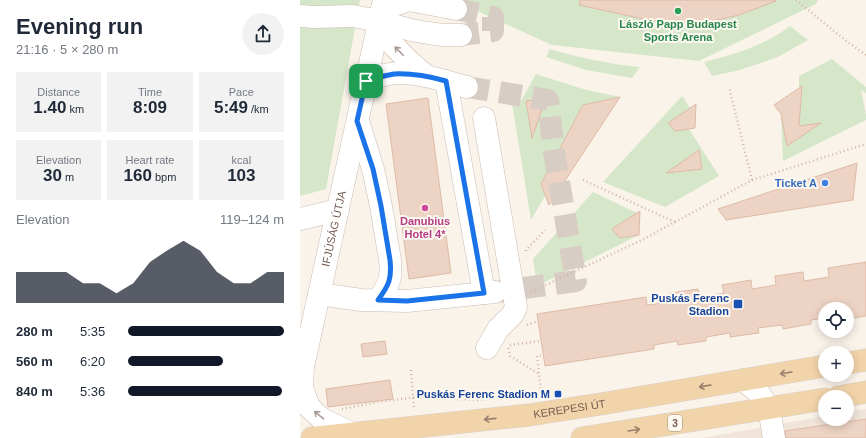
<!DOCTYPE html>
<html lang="en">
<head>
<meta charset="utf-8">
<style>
  body { margin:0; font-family:Arial,sans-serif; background:#f2f2f3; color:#1f2937; height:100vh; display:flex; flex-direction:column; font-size:15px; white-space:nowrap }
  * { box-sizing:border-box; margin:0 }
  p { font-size:13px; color:#747a83 }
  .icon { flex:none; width:22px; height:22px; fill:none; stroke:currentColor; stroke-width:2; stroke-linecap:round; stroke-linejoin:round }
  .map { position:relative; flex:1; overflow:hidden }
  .drawer { display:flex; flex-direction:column; background:#fff; width:300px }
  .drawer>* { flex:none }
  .buttons { position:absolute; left:518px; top:302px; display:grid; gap:8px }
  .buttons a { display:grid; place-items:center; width:36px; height:36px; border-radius:50%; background:#fff; box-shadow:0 2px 10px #0003; font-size:20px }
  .pin { position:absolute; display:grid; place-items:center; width:34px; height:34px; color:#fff; margin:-17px; border-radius:8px; box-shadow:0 2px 6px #0006 }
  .round { display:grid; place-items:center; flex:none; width:42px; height:42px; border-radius:21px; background:#f2f2f3 }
  .headline { display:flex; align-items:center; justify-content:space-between; height:68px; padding:0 16px }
  h1 { font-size:22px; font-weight:700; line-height:30px }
  .stats { display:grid; grid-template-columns:repeat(3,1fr); gap:6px; height:68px; padding:4px 16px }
  .stats div { display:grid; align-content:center; border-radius:0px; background:#f2f2f3; text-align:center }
  .stats b { font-size:17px; font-weight:700 }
  .stats small { font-size:11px; font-weight:400 }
  .stats p { font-size:11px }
  .chart { height:112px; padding:8px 16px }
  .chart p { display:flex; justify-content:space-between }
  .chart svg { width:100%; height:72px; margin-top:4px; fill:#111827; opacity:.7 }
  ul { padding:0 16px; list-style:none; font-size:13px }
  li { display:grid; grid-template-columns:64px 48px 1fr; align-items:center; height:30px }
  li i { height:10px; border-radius:5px; background:#111827 }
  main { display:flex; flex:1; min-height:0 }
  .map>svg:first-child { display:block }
  .residential { fill:#f1e5d9 }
  .green { fill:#d6e7c9; fill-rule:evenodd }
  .building { fill:#edd3c4; stroke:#debaa6 }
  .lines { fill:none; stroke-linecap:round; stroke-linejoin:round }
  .minor-tunnel { stroke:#d8cdc4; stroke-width:22; stroke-dasharray:22 11; stroke-linecap:butt }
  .minor-casing { stroke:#ccbbb1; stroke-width:23 }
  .major-casing { stroke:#d8d1ce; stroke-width:23 }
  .path { stroke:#d2b6a7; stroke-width:2.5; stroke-dasharray:1 3; stroke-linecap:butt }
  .minor { stroke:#fff; stroke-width:22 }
  .major { stroke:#f2d4aa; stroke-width:22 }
  .oneway { stroke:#ab9d96 }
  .oneway2 { stroke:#997f6b }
  .route-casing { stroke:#fff; stroke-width:8 }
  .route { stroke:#1a73e8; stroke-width:5 }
  .leisure-dot { fill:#2e9e5b; stroke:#fdf8f0; stroke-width:1.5 }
  .shop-dot { fill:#3f7fe0; stroke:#fdf8f0; stroke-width:1.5 }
  .hotel-dot { fill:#d1479c; stroke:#fdf8f0; stroke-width:1.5 }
  .transit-dot { fill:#1a4fb4; stroke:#fdf8f0; stroke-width:1.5 }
  .labels { text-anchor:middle; stroke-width:4; stroke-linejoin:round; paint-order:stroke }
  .shield { fill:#fdf8f0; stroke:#9c8a80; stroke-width:1 }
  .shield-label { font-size:10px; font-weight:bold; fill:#735b50 }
  .leisure-label { font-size:11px; font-weight:bold; fill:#27864d; stroke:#fdf8f0 }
  .shop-label { font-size:11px; font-weight:bold; fill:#366cbe; stroke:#fdf8f0; text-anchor:end }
  .hotel-label { font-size:11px; font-weight:bold; fill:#b23c85; stroke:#fdf8f0 }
  .street-label { font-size:11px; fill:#735b50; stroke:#fdf8f0 }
  .transit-label { font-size:11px; font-weight:bold; fill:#164399; stroke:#fdf8f0; text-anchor:end }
</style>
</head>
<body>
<main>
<section class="drawer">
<div class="headline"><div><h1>Evening run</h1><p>21:16 · 5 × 280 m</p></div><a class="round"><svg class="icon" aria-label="share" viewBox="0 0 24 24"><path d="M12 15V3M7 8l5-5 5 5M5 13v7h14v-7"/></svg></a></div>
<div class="stats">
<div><p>Distance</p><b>1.40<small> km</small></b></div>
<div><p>Time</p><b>8:09</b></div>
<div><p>Pace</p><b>5:49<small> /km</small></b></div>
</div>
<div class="stats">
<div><p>Elevation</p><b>30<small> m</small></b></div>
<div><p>Heart rate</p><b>160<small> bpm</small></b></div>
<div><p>kcal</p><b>103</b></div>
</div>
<div class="chart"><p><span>Elevation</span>119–124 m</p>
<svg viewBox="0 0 160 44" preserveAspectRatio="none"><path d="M0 44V25L10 25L20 25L30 25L40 32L50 32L60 38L70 32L80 19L90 12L100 6L110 12L120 25L130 32L140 32L150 25L160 25V44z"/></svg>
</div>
<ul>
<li><b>280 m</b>5:35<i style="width:100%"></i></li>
<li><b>560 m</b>6:20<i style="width:61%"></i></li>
<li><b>840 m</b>5:36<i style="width:99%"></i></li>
</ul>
</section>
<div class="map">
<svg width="566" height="438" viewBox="0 0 566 438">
  <rect width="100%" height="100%" fill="#faf3ea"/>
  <path class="residential" d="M566 409V438H402L525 416V419H547V412Z"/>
  <g class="green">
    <path d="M0 0H60L26 189 0 196Z"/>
    <path d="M153 0H518L516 4 399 61 252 45Z"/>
    <path d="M490 26 508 40 478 57 455 65 436 71 412 76 404 62C434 55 465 45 490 26Z"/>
    <path d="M250 49C280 58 309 64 340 67L332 78 286 70 246 57Z"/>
    <path d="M532 59 566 87V93L561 90 566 115V120L483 161 481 113 500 110 502 86 499 88V76Z"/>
    <path d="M236 74 283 89 320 97 283 105 241 183 245 196 231 220 212 103 221 101ZM245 98 232 137 226 102Z"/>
    <path d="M382 96 390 108 368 123 375 131 389 129 419 176 365 207 303 182ZM399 151 402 169 367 173Z"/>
    <path d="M293 192 337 213 313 229 320 238 339 235 237 286 233 259Z"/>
  </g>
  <g class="building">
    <path d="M280 0H475L476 1 439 15 417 20 394 23H371L348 20 279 5Z"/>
    <path d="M502 86 499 126 521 123 487 146 481 114 474 105Z"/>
    <path d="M320 97 249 205 241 184 283 105Z"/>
    <path d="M128 98 151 273 109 279 86 104Z"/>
    <path d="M246 98 232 138 226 101Z"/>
    <path d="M396 104 395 128 375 131 368 123Z"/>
    <path d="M399 150 402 169 366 173Z"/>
    <path d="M557 163 553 200 426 220 418 209Z"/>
    <path d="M340 211 339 235 320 238 312 229Z"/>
    <path d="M566 262V316L547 319V309H525V318L511 320V324L483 329 482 325 458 328 459 333 430 337V333L406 337V341L378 345 377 341 354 345V349L245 366 237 314 346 297 347 305 371 302 370 293 398 289 400 297 424 293 422 285 451 280 452 289 476 285 475 276 503 272 504 281 529 277 528 268Z"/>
    <path d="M85 341 87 354 63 357 61 344Z"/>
    <path d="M90 380 93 399 28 407 26 389Z"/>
    <path d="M566 419V438H486L485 431Z"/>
  </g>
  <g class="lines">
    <g class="minor-tunnel">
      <path d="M156 9 193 17V31L161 35"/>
      <path d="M167 87 248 100 254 152 276 281 195 292"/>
    </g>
    <defs>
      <g id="minor">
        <path d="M82 9 109 0 156 9"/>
        <path d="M0 16 14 17 53 16 79 21 111 30 128 33 143 35H161"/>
        <path d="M79 21 94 46 110 62 126 76"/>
        <path d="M66 81C72 79 78 77 84 75 112 69 140 80 167 87"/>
        <path d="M146 81 184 293"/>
        <path d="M184 118 216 307 213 314 198 329 187 348"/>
        <path d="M58 121 73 169 81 206 90 260C92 279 89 285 78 300"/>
        <path d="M0 219 38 210"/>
        <path d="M19 294 61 300 107 301 195 292"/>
        <path d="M443 380 458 392 469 408 474 438"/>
        <path id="s1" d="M53 434 22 419 9 407 2 388 3 367 84 0"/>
      </g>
      <g id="major">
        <path d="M547 363 566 360"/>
        <path d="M538 397 566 392"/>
        <path id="s2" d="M12 438 229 415 307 403 525 366"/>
        <path d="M282 438 525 399"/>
      </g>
    </defs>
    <use href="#minor" class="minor-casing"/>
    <use href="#major" class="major-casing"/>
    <g class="path">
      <path d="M496 0 545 40 566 55"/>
      <path d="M283 180 375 222"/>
      <path d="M452 180 566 144"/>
      <path d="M226 251V250L245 230"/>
      <path d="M231 292 342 240 452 180 429 87"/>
      <path d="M227 325 238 321"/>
      <path d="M210 345 241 341"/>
      <path d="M111 370 114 409"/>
      <path d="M239 373 237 356 243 355"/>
      <path d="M42 409 78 402 117 397 178 400 241 392 239 374 210 356 208 346"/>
    </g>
    <use href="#minor" class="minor"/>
    <use href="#major" class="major"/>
  </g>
  <defs><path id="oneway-shaft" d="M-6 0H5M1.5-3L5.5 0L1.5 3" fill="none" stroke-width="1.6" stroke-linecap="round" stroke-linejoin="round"/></defs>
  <g class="oneway">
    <use href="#oneway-shaft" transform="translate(99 51) rotate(-134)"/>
    <use href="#oneway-shaft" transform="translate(19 415) rotate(-140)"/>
  </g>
  <g class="oneway2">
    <use href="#oneway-shaft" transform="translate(486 373) rotate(171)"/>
    <use href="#oneway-shaft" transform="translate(405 386) rotate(170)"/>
    <use href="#oneway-shaft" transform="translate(190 419) rotate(174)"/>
    <use href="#oneway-shaft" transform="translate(334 430) rotate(-9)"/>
  </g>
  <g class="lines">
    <defs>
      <path id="route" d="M94 74C113 73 128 76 146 81L184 293 107 301 78 300C89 285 92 279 90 260L81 206 73 169 57 121 66 81 84 76Z"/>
    </defs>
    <use href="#route" class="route-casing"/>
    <use href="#route" class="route"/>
  </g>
  <circle class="leisure-dot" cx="378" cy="11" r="4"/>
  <circle class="shop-dot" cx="525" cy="183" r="4"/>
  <circle class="hotel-dot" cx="125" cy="208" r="4"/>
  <g class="transit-dot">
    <rect x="433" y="299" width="10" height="10" rx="2"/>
    <rect x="254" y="390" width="8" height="8" rx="2"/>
  </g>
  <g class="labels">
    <rect class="shield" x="368" y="415" width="14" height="16" rx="3"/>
    <g class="shield-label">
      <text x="375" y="427">3</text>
    </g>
    <g class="leisure-label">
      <text x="378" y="28">László Papp Budapest<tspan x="378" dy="13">Sports Arena</tspan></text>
    </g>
    <g class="shop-label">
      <text x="517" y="187">Ticket A</text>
    </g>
    <g class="hotel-label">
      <text x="125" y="225">Danubius<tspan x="125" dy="13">Hotel 4*</tspan></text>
    </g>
    <g class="street-label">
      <text dy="4" stroke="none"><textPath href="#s1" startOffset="235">IFJÚSÁG ÚTJA</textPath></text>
      <text dy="4" stroke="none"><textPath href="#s2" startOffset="259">KEREPESI ÚT</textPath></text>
    </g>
    <g class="transit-label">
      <text x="429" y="302">Puskás Ferenc<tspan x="429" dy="13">Stadion</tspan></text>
      <text x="250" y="398">Puskás Ferenc Stadion M</text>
    </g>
  </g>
</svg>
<div class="buttons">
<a><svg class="icon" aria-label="locate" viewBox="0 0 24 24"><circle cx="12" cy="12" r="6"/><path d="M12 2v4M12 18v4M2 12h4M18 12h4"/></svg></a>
<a>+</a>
<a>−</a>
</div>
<div class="pin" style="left:66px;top:81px;background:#1e9e55"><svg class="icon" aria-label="arrive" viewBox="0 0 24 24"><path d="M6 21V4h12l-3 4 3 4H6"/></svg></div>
</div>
</main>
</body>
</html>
